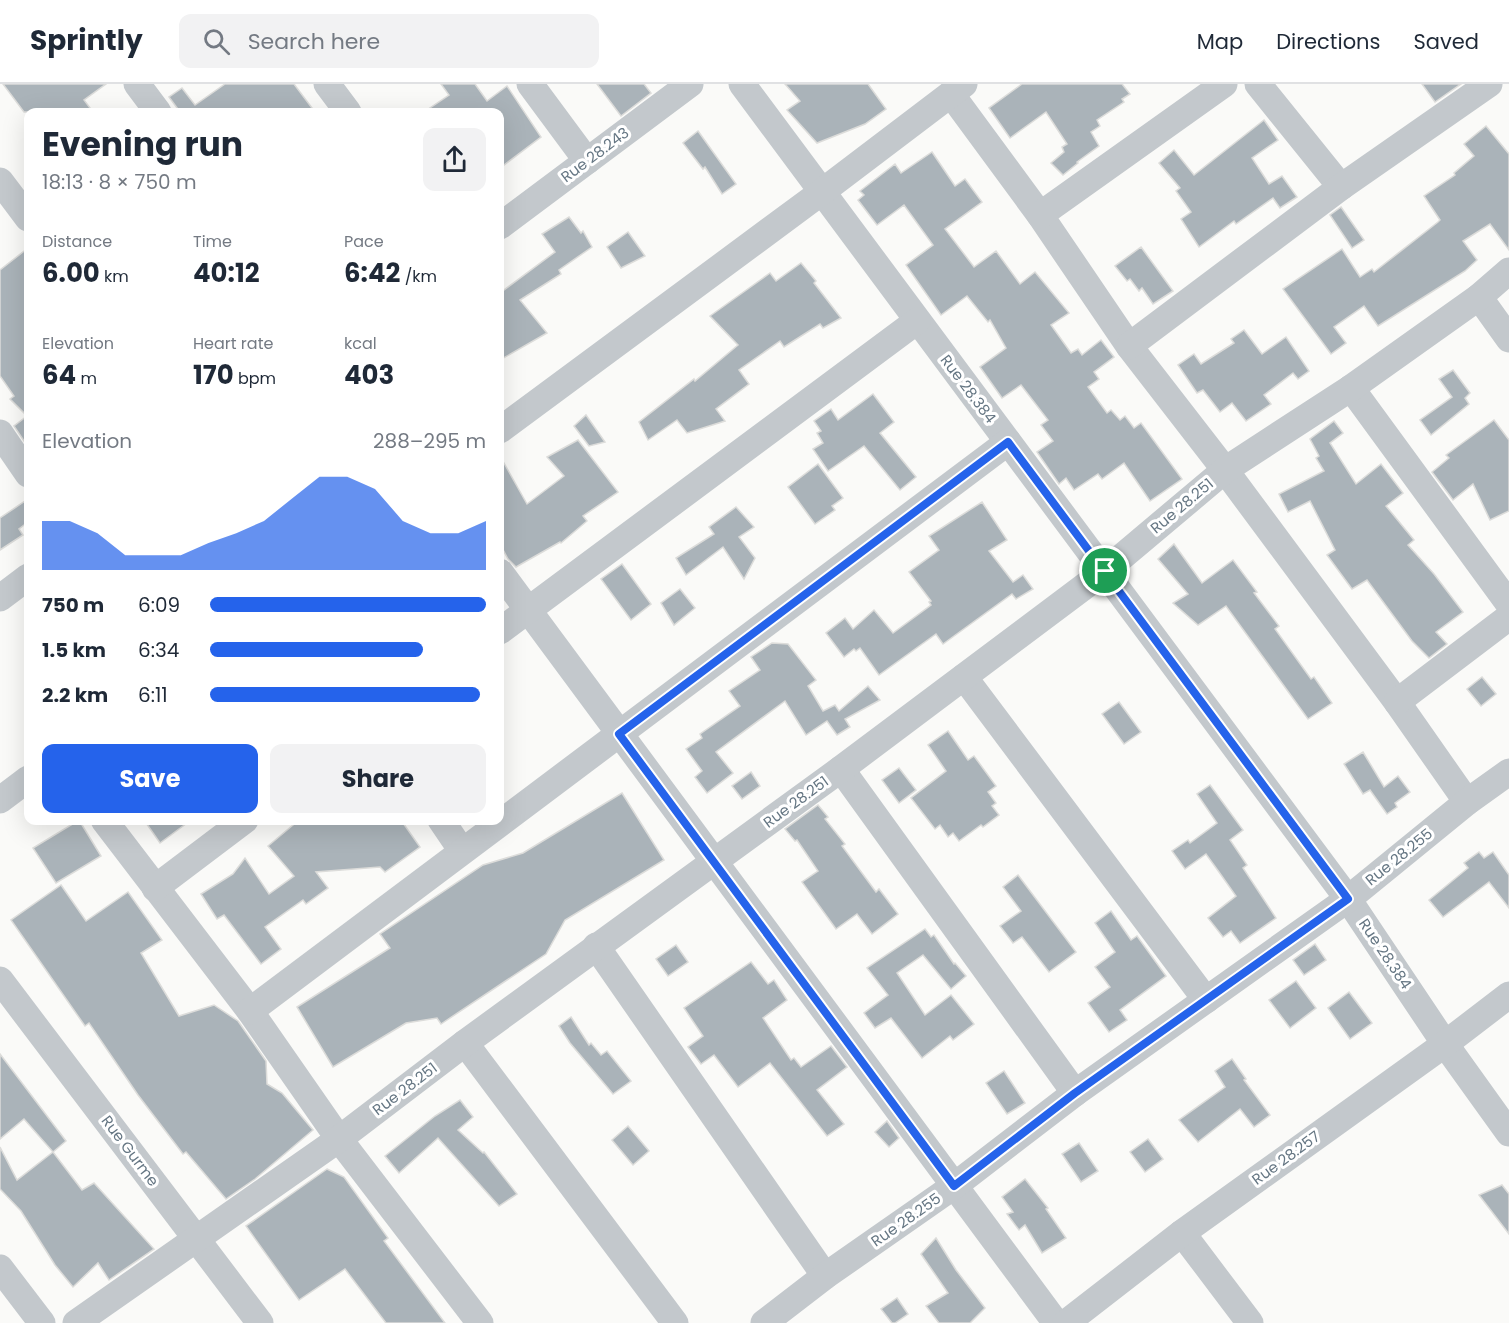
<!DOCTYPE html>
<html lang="en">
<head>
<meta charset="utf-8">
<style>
  body { margin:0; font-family:Poppins,sans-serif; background:#f2f2f3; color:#1f2937; height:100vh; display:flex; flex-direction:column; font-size:22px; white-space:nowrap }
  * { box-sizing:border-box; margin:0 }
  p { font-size:20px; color:#747a83 }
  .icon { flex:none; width:33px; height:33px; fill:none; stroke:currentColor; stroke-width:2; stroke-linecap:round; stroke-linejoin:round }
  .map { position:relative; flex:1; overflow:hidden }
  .panel { position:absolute; left:24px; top:24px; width:480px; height:717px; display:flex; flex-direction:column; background:#fff; border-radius:12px; box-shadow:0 6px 24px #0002 }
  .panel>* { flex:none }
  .pin { position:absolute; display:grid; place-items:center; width:51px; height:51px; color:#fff; margin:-26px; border:3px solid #fff; border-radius:50%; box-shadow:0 2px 6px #0007 }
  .round { display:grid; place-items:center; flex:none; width:63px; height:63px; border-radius:12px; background:#f2f2f3 }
  .overview { display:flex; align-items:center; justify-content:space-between; height:102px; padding:0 18px }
  h1 { font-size:33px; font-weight:700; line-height:45px }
  .figures { display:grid; grid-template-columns:repeat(3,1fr); gap:9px; height:102px; padding:6px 18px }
  .figures div { display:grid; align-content:center }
  .figures b { font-size:26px; font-weight:700 }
  .figures small { font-size:16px; font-weight:400 }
  .figures p { font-size:16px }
  .chart { height:168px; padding:12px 18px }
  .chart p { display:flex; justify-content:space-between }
  .chart svg { width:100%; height:108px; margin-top:6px; fill:#2563eb; opacity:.7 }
  .primary-button { display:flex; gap:12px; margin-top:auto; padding:12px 18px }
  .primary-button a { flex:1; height:69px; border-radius:12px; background:#2563eb; color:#fff; font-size:24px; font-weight:700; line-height:69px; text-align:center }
  .primary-button a+a { background:#f2f2f3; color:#1f2937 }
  ul { padding:0 18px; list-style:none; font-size:20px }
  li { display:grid; grid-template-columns:96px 72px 1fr; align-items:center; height:45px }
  li i { height:15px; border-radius:8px; background:#2563eb }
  header { display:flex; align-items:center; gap:36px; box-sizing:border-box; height:84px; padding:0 30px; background:#fff; border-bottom:2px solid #e0e1e3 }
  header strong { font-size:28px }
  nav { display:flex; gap:33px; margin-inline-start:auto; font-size:21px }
  .search { width:420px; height:54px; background:#f2f2f3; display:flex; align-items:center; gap:15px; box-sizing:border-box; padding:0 21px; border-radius:12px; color:#747a83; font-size:22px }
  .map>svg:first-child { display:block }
  .building { fill:#aab3b9; stroke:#dcdcda; stroke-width:1.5 }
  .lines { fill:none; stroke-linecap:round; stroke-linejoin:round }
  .minor { stroke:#c3c8cc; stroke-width:27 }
  .route-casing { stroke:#fff; stroke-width:12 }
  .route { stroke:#2563eb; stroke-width:8 }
  .labels { text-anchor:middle; stroke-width:6; stroke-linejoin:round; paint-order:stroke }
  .street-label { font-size:15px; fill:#657683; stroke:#fff }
</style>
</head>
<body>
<header>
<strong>Sprintly</strong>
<div class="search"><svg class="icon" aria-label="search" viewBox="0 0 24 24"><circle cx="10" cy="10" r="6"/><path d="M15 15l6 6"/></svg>Search here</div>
<nav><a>Map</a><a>Directions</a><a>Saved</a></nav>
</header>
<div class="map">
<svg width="1509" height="1239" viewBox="0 0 1509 1239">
  <rect width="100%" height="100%" fill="#fafaf8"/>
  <g class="building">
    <path d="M3 0H106L84 16 93 28H24Z"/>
    <path d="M225 0H294L315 28H180L169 13 182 4 195 21Z"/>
    <path d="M441 0H475L487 17 507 2 541 53 500 84V28H424L449 11Z"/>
    <path d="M597 0H644L651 9 621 32Z"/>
    <path d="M785 0H868L886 25 865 40 817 59 787 26 800 17Z"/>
    <path d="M1022 0H1122L1130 10 1122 15 1124 18 1097 36 1100 42 1091 48 1099 62 1077 78 1078 79 1063 91 1051 79 1064 68 1062 63 1067 60 1046 28 1010 54 989 24Z"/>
    <path d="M1422 0H1461L1435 18Z"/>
    <path d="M1264 36 1278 56 1252 74 1269 100 1282 92 1297 113 1280 124 1273 114 1236 140 1234 137 1199 163 1181 135 1191 128 1176 107 1180 104 1159 79 1174 66 1194 91Z"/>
    <path d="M1486 42 1509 70V166L1490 140 1463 157 1477 176 1465 187 1378 242 1364 222 1334 243 1346 259 1331 270 1283 205 1342 165 1360 193 1372 185 1374 188 1438 138 1440 136 1424 112 1455 91 1454 89 1474 72 1464 60Z"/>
    <path d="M698 47 736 100 722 110 705 83 703 85 683 59Z"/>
    <path d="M932 68 955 102 965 95 982 118 945 145 974 183 996 167 1020 200 1035 188 1069 229 1051 241 1071 269 1078 265 1082 271 1101 256 1114 273 1094 288 1099 295 1088 303 1107 329 1111 326 1120 336 1125 332 1134 344 1141 339 1182 395 1150 417 1124 379 1102 395 1098 390 1074 406 1066 394 1059 400 1037 368 1053 357 1041 341 1048 336 1021 301 1002 314 980 283 1006 264 990 236 988 238 967 212 941 231 906 181 933 161 904 121 877 141 858 116 864 111 860 107 895 80 901 89Z"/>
    <path d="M1341 123 1364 156 1352 164 1330 131Z"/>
    <path d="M569 133 581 149 583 147 592 163 559 186 561 190 520 216 547 249 500 276V209L555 168 542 150Z"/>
    <path d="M628 148 645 172 621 184 607 163Z"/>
    <path d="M1141 163 1173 207 1153 220 1142 204 1139 207 1130 195 1127 197 1115 182Z"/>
    <path d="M28 164V363L14 342 27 332 10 315 14 312 0 292V186Z"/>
    <path d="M801 179 816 197 814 199 841 234 823 244 820 240 784 263 780 257 739 286 749 300 716 325 725 337 687 349 677 336 648 356 639 338 694 295 695 297 738 261 710 232 770 189 776 197Z"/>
    <path d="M1244 246 1262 270 1286 253 1309 287 1298 295 1293 289 1264 311 1271 320 1246 337 1232 319 1220 328 1203 306 1197 309 1178 281 1194 270 1201 280 1234 259 1231 255Z"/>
    <path d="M1453 286 1470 309 1465 314 1469 320 1431 351 1420 336 1452 313 1439 295Z"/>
    <path d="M873 310 894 338 880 349 916 393 900 406 864 362 828 387 813 365 823 359 817 349 821 347 814 337 831 325 838 336Z"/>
    <path d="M586 331 605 358 589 362 574 342Z"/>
    <path d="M1494 336 1509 356V427L1490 436 1473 400 1453 416 1432 388 1449 374 1446 371Z"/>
    <path d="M1334 337 1343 349 1330 359 1356 400 1381 380 1403 409 1386 422 1414 456 1408 461 1434 490 1463 528 1436 548 1447 560 1429 574 1412 557 1367 496 1352 505 1327 471 1335 466 1310 417 1288 428 1279 410 1324 387 1316 374 1319 372 1310 355Z"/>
    <path d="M578 356 618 408 583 432 587 437 561 459 560 458 516 483 508 475 500 460V372L527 420 564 392 547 373Z"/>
    <path d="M818 380 843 414 832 422 835 426 815 440 788 403Z"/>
    <path d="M28 415V438L19 445 23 451 0 466V434Z"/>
    <path d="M982 418 1007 456 989 467 1013 498 1023 491 1033 505 1016 515 1012 510 943 560 936 550 879 591 860 564 856 567 854 565 844 573 826 549 845 534 853 545 874 526 893 549 931 521 929 518 931 517 909 488 939 466 929 452Z"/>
    <path d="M736 423 754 443 739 453 755 474 744 495 723 463 686 491 676 474 714 450 709 443Z"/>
    <path d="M1174 460 1202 499 1233 476 1257 508 1254 509 1279 542 1275 545 1311 595 1314 593 1332 619 1308 635 1226 522 1198 541 1173 519 1188 510 1158 475Z"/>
    <path d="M622 480 651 520 631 536 601 495Z"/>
    <path d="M680 505 695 524 674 541 661 519Z"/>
    <path d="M772 559 788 560 816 596 808 602 823 627 835 621 839 627 868 602 880 616 845 635 850 643 837 651 827 637 806 651 785 617 716 668 733 689 707 709 695 693 702 687 686 665 702 654 700 650 740 622 729 607 760 586 751 573Z"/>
    <path d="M1482 593 1496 610 1481 622 1467 605Z"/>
    <path d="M1119 618 1141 648 1124 660 1102 630Z"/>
    <path d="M948 647 968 676 974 672 996 702 988 708 996 719 992 722 999 731 983 743 981 741 959 757 953 749 948 753 940 741 935 745 911 714 946 687 928 661Z"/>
    <path d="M1363 668 1384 703 1398 692 1410 708 1395 719 1397 723 1387 730 1370 706 1363 710 1344 680Z"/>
    <path d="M899 684 916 706 899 719 882 696Z"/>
    <path d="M751 688 760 702 742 715 732 702Z"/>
    <path d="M1210 701 1243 746 1230 756 1247 781 1243 784 1276 834 1240 859 1231 847 1223 853 1208 834 1236 812 1219 788 1206 770 1185 785 1172 767 1188 756 1190 759 1217 739 1197 710Z"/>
    <path d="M622 709 664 776 565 836 546 870 441 940 437 934 406 939 333 983 297 923 390 864 380 850 483 781 523 769Z"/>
    <path d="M818 721 828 733 825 735 845 760 842 762 876 808 879 805 898 830 872 850 857 830 836 845 802 798 818 787 797 756 795 757 785 745Z"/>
    <path d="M79 736 101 772 56 799 33 764Z"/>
    <path d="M144 736H191L160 759Z"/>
    <path d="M299 736H401L420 763 385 788 380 783 316 788 328 804 306 820 303 816 265 843 281 865 261 880 224 831 217 835 201 810 233 790 245 774 269 810 294 792 268 762Z"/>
    <path d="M1479 768 1484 774 1493 768 1509 791V824L1489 798 1443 833 1429 816 1468 784 1464 779Z"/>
    <path d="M1018 791 1076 868 1049 888 1022 853 1013 859 1000 842 1021 827 1003 803Z"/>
    <path d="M61 801 86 837 128 808 162 856 141 869 179 932 214 921 238 937 266 977 267 1000 282 1009 313 1046 255 1095 226 1115 186 1068 183 1070 138 1011 89 939 85 942 11 836Z"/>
    <path d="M1111 827 1131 856 1137 852 1166 892 1120 926 1127 936 1109 948 1088 919 1110 903 1095 883 1115 868 1095 839Z"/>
    <path d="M925 845 931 853 934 851 954 880 955 879 966 892 951 905 923 871 897 889 925 931 951 911 974 940 953 956 950 952 922 974 891 934 875 944 864 929 888 911 867 884Z"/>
    <path d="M1315 860 1326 876 1304 891 1293 876Z"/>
    <path d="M676 861 688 878 668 892 656 875Z"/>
    <path d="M751 878 768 900 774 896 787 916 763 934 791 976 794 974 801 983 831 962 847 983 817 1006 844 1040 827 1052 770 979 738 1003 714 971 701 980 688 963 703 952 684 924Z"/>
    <path d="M1296 897 1316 924 1290 944 1269 916Z"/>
    <path d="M1349 908 1372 939 1350 955 1328 924Z"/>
    <path d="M571 933 589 961 591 959 601 971 607 967 631 997 613 1010 570 959 559 942Z"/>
    <path d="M0 970 66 1057 53 1068 24 1035 0 1055Z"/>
    <path d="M1232 975 1246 995 1244 996 1270 1031 1254 1043 1240 1025 1198 1058 1179 1036 1225 1003 1215 987Z"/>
    <path d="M1004 987 1025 1019 1007 1030 986 999Z"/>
    <path d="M460 1016 473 1033 458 1046 483 1069 484 1068 517 1110 499 1122 438 1054 399 1089 385 1072 435 1032Z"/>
    <path d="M887 1037 899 1054 889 1063 875 1048Z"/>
    <path d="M628 1042 649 1067 633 1081 612 1056Z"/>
    <path d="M1148 1055 1163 1075 1145 1088 1130 1068Z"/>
    <path d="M1079 1059 1098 1087 1081 1098 1062 1070Z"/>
    <path d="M0 1063 17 1096 53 1068 82 1106 94 1099 154 1165 109 1196 98 1179 73 1203 55 1181 21 1127 0 1105Z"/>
    <path d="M327 1085 344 1093 388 1154 384 1157 445 1239H386L345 1185 299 1216 246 1142Z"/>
    <path d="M1025 1095 1048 1124 1046 1125 1066 1154 1042 1169 1025 1141 1019 1146 1007 1130 1013 1128 1002 1113Z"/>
    <path d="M1502 1101 1509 1110V1150L1479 1111Z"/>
    <path d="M936 1154 956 1186 985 1224 970 1239H939L926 1222 948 1209 921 1170Z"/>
    <path d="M897 1214 908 1230 895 1239H892L881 1225Z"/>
  </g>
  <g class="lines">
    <g class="minor">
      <path d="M137 0 158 28"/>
      <path d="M327 0 348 28"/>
      <path d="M530 0 587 77"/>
      <path d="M742 0 1348 815 1445 960 1509 1049"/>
      <path d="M1258 0 1341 103"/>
      <path d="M951 10 1040 131 1129 262 1225 386 1397 618 1467 718"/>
      <path d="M0 97 28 134"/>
      <path d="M1040 131 1224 0"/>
      <path d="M500 142 690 0"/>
      <path d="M1479 213 1509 255"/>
      <path d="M1129 262 1341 103 1489 0"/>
      <path d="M1351 304 1509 520"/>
      <path d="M500 346 823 107 964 0"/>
      <path d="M0 349 28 390"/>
      <path d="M500 488 1056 1239"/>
      <path d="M0 514 28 493"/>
      <path d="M500 547 917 237"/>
      <path d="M964 593 1206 916"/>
      <path d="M1397 618 1509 533"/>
      <path d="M841 685 1075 1009"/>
      <path d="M0 716 28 695"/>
      <path d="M104 736 250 927 339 1055 480 1239"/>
      <path d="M441 736 462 767"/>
      <path d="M155 804 245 736"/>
      <path d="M596 862 825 1192"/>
      <path d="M0 896 260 1239"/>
      <path d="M250 927 1008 358"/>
      <path d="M465 959 675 1239"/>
      <path d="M1182 1149 1250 1239"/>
      <path d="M0 1184 42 1239"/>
      <path d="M76 1239 339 1055 465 959 841 685 1105 487 1225 386 1351 304 1479 213 1509 187"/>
      <path d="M764 1239 825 1192 954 1102 1075 1009 1348 815 1467 718 1509 688"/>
      <path d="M1066 1239 1182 1149 1445 960 1509 911"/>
    </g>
  </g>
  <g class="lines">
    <defs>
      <path id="route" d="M1008 358 1348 815 1075 1009 954 1102 619 650Z"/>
    </defs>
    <use href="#route" class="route-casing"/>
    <use href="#route" class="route"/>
  </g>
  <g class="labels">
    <g class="street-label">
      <text transform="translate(595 71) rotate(-37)" y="5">Rue 28.243</text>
      <text transform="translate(968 305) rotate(53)" y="5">Rue 28.384</text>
      <text transform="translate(1182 422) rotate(-40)" y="5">Rue 28.251</text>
      <text transform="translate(796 718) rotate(-36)" y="5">Rue 28.251</text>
      <text transform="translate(1399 773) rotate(-39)" y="5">Rue 28.255</text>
      <text transform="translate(1385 870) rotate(56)" y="5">Rue 28.384</text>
      <text transform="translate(405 1005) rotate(-37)" y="5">Rue 28.251</text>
      <text transform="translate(130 1067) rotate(53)" y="5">Rue Gurme</text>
      <text transform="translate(1286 1074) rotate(-36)" y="5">Rue 28.257</text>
      <text transform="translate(906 1136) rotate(-35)" y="5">Rue 28.255</text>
    </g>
  </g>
</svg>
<div class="pin" style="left:1105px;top:487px;background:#1e9e55"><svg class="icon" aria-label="arrive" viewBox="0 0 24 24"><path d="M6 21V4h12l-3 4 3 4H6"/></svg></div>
<section class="panel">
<div class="overview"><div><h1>Evening run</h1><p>18:13 · 8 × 750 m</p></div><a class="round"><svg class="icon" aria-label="share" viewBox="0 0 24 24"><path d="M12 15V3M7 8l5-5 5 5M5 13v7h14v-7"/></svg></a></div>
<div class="figures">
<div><p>Distance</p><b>6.00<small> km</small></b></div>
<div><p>Time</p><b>40:12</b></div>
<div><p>Pace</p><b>6:42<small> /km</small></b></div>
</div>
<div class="figures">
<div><p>Elevation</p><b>64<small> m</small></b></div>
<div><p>Heart rate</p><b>170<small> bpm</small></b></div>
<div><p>kcal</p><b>403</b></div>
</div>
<div class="chart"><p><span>Elevation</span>288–295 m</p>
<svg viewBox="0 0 160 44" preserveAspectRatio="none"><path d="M0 44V24L10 24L20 29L30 38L40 38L50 38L60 33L70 29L80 24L90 15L100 6L110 6L120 11L130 24L140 29L150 29L160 24V44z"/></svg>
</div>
<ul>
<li><b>750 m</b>6:09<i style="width:100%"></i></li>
<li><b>1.5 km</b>6:34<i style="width:77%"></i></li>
<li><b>2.2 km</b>6:11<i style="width:98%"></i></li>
</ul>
<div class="primary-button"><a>Save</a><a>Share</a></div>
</section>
</div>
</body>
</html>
